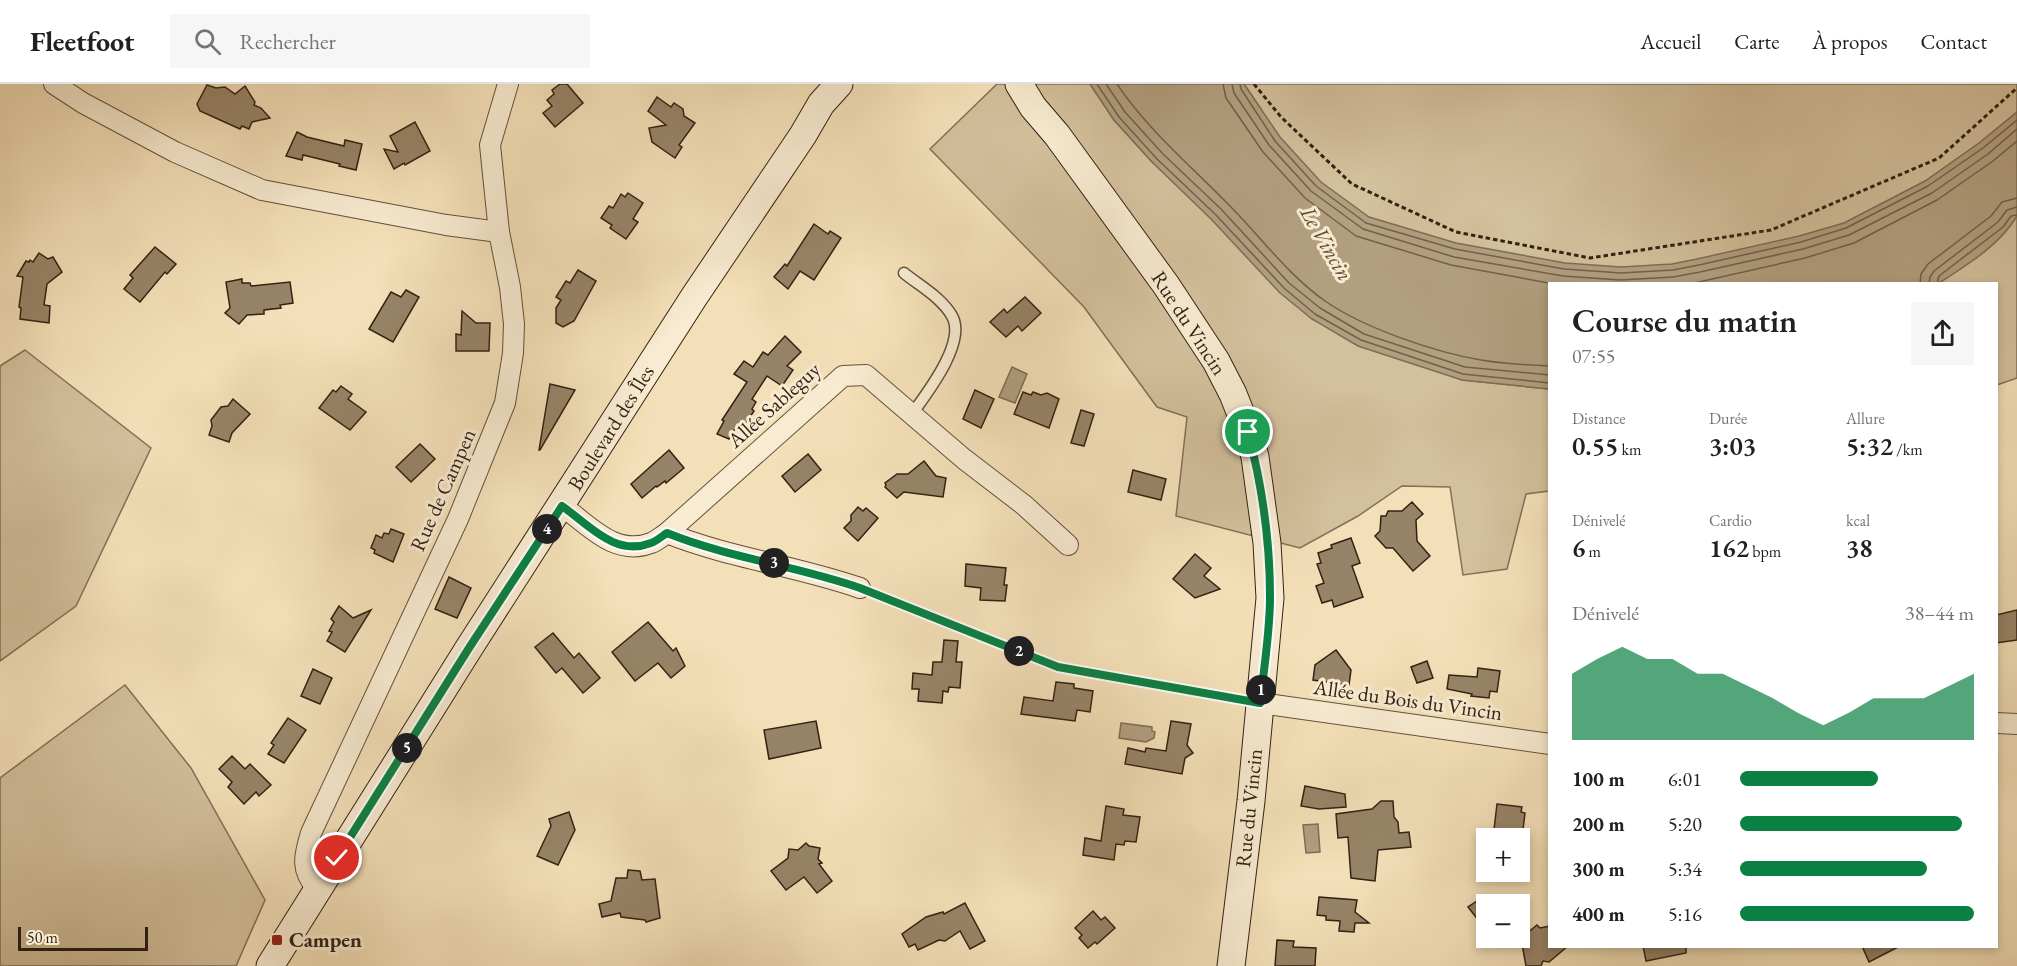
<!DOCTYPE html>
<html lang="fr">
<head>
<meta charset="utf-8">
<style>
  body { margin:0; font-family:"EB Garamond",serif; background:#f6f6f6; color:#202124; height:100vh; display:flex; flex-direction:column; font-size:22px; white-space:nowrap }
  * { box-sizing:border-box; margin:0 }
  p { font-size:20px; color:#757577 }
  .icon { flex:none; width:33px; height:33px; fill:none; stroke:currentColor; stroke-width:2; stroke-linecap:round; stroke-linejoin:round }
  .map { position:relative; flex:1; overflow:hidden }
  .panel { position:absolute; left:1548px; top:198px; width:450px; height:666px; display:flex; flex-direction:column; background:#fff; border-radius:0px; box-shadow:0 3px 9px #0003 }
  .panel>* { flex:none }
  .tools { position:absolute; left:1476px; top:744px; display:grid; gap:12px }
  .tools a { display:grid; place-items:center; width:54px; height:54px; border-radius:0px; background:#fff; box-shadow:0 3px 9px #0003; font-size:30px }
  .scale { position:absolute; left:18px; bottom:15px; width:130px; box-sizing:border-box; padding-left:6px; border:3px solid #332112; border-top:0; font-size:16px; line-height:21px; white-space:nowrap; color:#332112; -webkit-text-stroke:4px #f8ebd1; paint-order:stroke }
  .pin { position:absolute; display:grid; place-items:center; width:51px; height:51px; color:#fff; margin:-26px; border:3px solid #fff; border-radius:50%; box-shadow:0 2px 6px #0007 }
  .km { position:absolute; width:30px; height:30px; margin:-15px; border-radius:50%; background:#222; color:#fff; font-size:16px; line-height:30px; text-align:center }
  .round { display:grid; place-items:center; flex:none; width:63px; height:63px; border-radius:0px; background:#f6f6f6 }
  .headline { display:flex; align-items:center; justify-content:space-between; height:102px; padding:0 24px }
  h1 { font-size:33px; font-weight:600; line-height:45px }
  .stats { display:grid; grid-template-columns:repeat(3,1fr); gap:9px; height:102px; padding:6px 24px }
  .stats div { display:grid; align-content:center }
  .stats b { font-size:26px; font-weight:600 }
  .stats small { font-size:16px; font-weight:400 }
  .stats p { font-size:16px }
  .chart { height:168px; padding:12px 24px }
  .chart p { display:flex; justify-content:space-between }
  .chart svg { width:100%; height:108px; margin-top:6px; fill:#0b8043; opacity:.7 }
  ul { padding:0 24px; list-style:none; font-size:20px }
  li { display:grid; grid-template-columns:96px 72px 1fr; align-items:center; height:45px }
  li i { height:15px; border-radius:8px; background:#0b8043 }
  header { display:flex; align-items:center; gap:36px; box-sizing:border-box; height:84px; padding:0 30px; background:#fff; border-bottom:2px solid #e0e0e0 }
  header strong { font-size:28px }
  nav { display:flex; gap:33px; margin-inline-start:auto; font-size:21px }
  .search { width:420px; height:54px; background:#f6f6f6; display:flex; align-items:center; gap:15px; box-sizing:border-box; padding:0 21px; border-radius:0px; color:#757577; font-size:22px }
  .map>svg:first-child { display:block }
  .green { fill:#d3c09c; stroke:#837057; stroke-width:1.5 }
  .water { fill:#b29f80; stroke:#7f6d54; stroke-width:1.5 }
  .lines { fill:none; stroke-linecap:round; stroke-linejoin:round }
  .shore { stroke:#726049; stroke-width:1.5 }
  .building { fill:#978468; stroke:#332112; stroke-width:1.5 }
  .service-casing { stroke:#63513c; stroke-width:13 }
  .minor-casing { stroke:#63513c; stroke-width:22 }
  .secondary-casing { stroke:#332112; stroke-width:29 }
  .path { stroke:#332112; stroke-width:3; stroke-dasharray:4.5 3; stroke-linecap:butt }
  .service { stroke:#f8ebd1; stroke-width:10 }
  .minor { stroke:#f8ebd1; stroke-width:20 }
  .secondary { stroke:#f8ebd1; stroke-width:27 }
  .route-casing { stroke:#fff; stroke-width:12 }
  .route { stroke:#0b8043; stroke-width:8 }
  .poi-dot { fill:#8f2418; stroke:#f8ebd1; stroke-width:2 }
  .labels { text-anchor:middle; stroke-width:6; stroke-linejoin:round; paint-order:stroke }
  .street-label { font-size:21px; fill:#332112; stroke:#f8ebd1 }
  .poi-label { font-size:21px; font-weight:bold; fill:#332112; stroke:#f8ebd1; text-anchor:start }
  .water-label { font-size:22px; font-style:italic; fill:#5f4d38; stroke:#f8ebd1 }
</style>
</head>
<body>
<header>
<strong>Fleetfoot</strong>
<div class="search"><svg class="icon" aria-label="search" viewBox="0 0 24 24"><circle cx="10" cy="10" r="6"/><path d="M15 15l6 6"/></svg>Rechercher</div>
<nav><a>Accueil</a><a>Carte</a><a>À propos</a><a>Contact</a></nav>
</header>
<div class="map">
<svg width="2017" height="882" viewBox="0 0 2017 882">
  <rect width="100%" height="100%" fill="#f4e0b8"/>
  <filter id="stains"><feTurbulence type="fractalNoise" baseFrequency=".00333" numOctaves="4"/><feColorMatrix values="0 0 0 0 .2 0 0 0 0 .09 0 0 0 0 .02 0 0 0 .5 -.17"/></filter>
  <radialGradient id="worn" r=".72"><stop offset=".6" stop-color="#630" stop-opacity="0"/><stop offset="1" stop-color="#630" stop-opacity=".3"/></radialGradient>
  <g class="green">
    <path d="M997 0H1090L1114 36 1153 79 1261 25 1244 0H2017V294L1997 301 1996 200H1550L1281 208 1312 235 1462 296 1549 305V407L1526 410 1507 485 1463 491 1450 403 1402 402 1358 432 1300 464 1176 432 1187 333 1157 323 1084 223 930 65Z"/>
    <path d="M25 266 151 364 76 522 0 577V282Z"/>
    <path d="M125 601 191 684 265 816 236 882H0V694Z"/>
  </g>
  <g class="water">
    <path d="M1090 0H1244L1280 53 1321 98 1369 133 1456 159 1565 179 1621 183 1672 180 1697 175 1799 152 1844 139 1925 97 1979 59 2017 28V132C2000 161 1967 181 1939 199L1550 200 1549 305 1462 296 1358 262 1312 235 1280 209 1211 135 1153 79 1114 36Z"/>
    <path d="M1012 283 1027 290 1015 319 999 313Z"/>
    <path d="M1121 639 1152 643V647L1155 648 1154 654 1146 658 1119 654Z"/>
    <path d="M1318 740 1320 768 1306 769 1303 741Z"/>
  </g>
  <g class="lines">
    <g class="shore">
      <path d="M1097 0 1119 33 1157 75 1216 131 1284 204 1315 230 1361 256 1463 290 1550 299"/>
      <path d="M1106 0 1125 28 1163 70 1221 125 1289 199 1320 224 1364 250 1465 283 1550 291"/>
      <path d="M1117 0C1148 46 1190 81 1228 120 1260 152 1288 191 1325 217 1364 244 1434 268 1481 276 1504 280 1527 281 1550 282"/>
      <path d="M1223 0 1226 14 1263 68 1305 114 1356 152 1451 181 1554 200"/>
      <path d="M1232 0 1234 9 1269 61 1311 107 1363 145 1454 173 1563 192 1620 196 1673 193 1700 188 1803 165 1849 151 1932 109 1988 70 2017 45"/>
      <path d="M1240 0 1241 5 1275 57 1316 102 1366 139 1455 165 1564 185 1621 189 1673 186 1699 181 1801 158 1846 144 1928 102 1983 64 2017 36"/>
      <path d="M1690 200 1805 174 1854 159 1937 116 1993 77 2017 57"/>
      <path d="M1920 200 1921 190 1928 180 1991 132 2002 118 2017 114"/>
      <path d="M1929 200 1930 193 1934 187 1998 138 2007 126 2017 123"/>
      <path d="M1937 200 1939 192 2003 143 2011 132 2017 131"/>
    </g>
  </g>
  <g class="building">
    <path d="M560 0H567L583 19 555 43 543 29 552 22 547 16 554 10 552 6Z"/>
    <path d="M207 1 216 4 225 3 235 10 245 2 255 18 254 21 261 24 270 34 252 38 249 45 242 42 240 45 200 27 197 20Z"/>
    <path d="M657 13 671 23 674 19 683 25 684 32 695 39 679 61 682 63 675 74 652 58 649 44 666 41 648 27Z"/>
    <path d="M415 38 430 67 405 81 404 79 394 85 384 65 398 68 390 52Z"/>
    <path d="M297 48 307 53 344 62 345 56 362 60 356 86 339 82 340 80 303 71 302 76 286 72Z"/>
    <path d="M628 109 643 119 633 135 638 138 626 155 610 144 612 141 601 134 609 122 613 124 621 110 625 113Z"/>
    <path d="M814 140 828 150 830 147 841 154 814 196 800 187 788 205 774 193 785 180 787 182Z"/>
    <path d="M155 163 176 180 167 190 165 188 140 218 124 205 133 194 130 191Z"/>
    <path d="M39 169 48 175 53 173 62 188 47 200 44 221 50 222 49 239 20 235 21 224 19 223 23 193 17 192 26 177 29 178 30 176 33 178Z"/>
    <path d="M578 186 596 197 574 237 563 243 556 239V224L561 216 556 213 566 197 570 199Z"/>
    <path d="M242 195V199H250L251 202 290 198 293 219 280 221 281 224 264 226V230L247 231 239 240 225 229 230 224 226 198Z"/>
    <path d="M406 206 419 213 393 258 369 245 391 208 401 213Z"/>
    <path d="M1025 213 1041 229 1022 247 1018 242 1006 253 990 238 1004 225 1007 229Z"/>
    <path d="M462 227 476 239H490L489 267H456V250L461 251Z"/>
    <path d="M785 252 801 268 787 282 793 286 782 302 767 292 752 315 756 318 752 325 754 327 743 343 741 342 738 347 735 345 729 355 717 350 724 337 722 336 747 298 734 290 744 277 753 283 763 268 768 271Z"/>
    <path d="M550 300 575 306 540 366H539Z"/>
    <path d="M341 302 352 310 348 315 366 328 350 346 319 324 333 306 336 308Z"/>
    <path d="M975 306 994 315 981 344 963 335Z"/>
    <path d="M1023 308 1031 311 1033 308 1041 311 1047 309 1059 315 1049 344 1014 330Z"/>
    <path d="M233 315 250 330 232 349 229 358 209 351 212 342 211 336 221 323 228 322Z"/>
    <path d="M1081 326 1094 330 1084 362 1071 359Z"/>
    <path d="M420 360 435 375 411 398 396 383Z"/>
    <path d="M669 366 684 384 666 399 665 397 657 403 656 402 642 414 631 400Z"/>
    <path d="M808 370 821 386 795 408 782 392Z"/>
    <path d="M924 377 936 392 946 394 943 413 904 408 897 414 885 403 886 401 885 399 897 390H908Z"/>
    <path d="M1133 386 1166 395 1161 416 1128 408Z"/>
    <path d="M1412 418 1423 430 1416 436 1417 457 1430 472 1413 487 1393 464H1386L1375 452 1380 447 1381 432H1386L1388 427H1402Z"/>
    <path d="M858 423 863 427 866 424 878 434 858 457 844 444 851 437V431Z"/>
    <path d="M391 445 404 450 393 478 374 469 375 466 371 464 376 451 382 454 384 449 389 450Z"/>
    <path d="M1351 454 1360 479 1352 482 1363 513 1334 523 1332 516 1322 519 1316 502 1324 499 1317 480 1321 479 1318 469 1332 464 1331 461Z"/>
    <path d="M1195 470 1211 484 1204 492 1220 505 1195 514 1173 495Z"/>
    <path d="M966 480 1006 484 1004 501H1007L1005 517 980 516 981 504 965 502Z"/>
    <path d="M449 493 471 504 457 534 435 525Z"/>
    <path d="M339 522 353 534 371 526 345 568 327 557 332 548 329 547 334 538 331 535Z"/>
    <path d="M2017 526V556L1996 559V531Z"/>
    <path d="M648 538 673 567 676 564 685 582 671 594 658 579 635 597 612 568Z"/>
    <path d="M553 549 574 574 579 569 600 594 583 609 562 584 556 589 535 563Z"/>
    <path d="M944 556 958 557 956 578H962L960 604 949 603 948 608 943 607 942 619 918 617 919 605H912L913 589 932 591 933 578H942Z"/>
    <path d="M1336 566 1351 586 1349 601 1336 599 1332 596 1327 598 1313 596 1315 581Z"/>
    <path d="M1427 577 1433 594 1417 599 1411 583Z"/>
    <path d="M1478 584 1500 587 1497 608 1490 607 1489 614 1471 612 1472 610 1447 605 1449 591 1477 593Z"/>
    <path d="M313 585 332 594 320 620 301 612Z"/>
    <path d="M1056 598 1074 600V604L1093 607 1090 628 1077 626 1075 637 1021 630 1024 613 1053 617Z"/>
    <path d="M288 634 306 646 284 679 268 670 274 661 271 659Z"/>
    <path d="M816 637 821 664 769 675 764 646Z"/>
    <path d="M1171 637 1191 640 1187 661 1193 669 1185 674 1182 690 1125 680 1128 664 1145 668 1146 664 1166 667Z"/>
    <path d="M232 672 245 685 250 680 271 701 259 712 256 708 244 720 228 703 232 698 219 685Z"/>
    <path d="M1305 702 1345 710 1346 723 1319 725 1301 722Z"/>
    <path d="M1381 717H1393L1394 733 1398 738 1399 749 1409 748 1411 763 1378 766 1375 797 1351 794 1348 753 1338 754 1336 730 1372 725Z"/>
    <path d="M1497 720 1522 723 1521 728 1525 729 1522 754H1493Z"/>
    <path d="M1106 722 1124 725 1123 731 1140 733 1136 758 1125 757 1124 761 1116 760 1114 776 1083 771 1085 754 1101 757Z"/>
    <path d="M569 728 575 746 558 781 537 772 551 742 549 735Z"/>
    <path d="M806 759 809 762 820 764 818 775 822 779 819 780 832 797 817 809 804 793 786 806 771 787 788 774 789 765 798 766Z"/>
    <path d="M628 786 640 787 642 796 655 795 660 834 646 838 645 836 621 833 620 829 602 833 599 820 611 817 616 794H627Z"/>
    <path d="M1319 813 1357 816 1355 828 1369 839H1355L1354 848 1339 847 1340 837 1326 836V832L1317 831Z"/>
    <path d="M1480 815 1486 826V846L1468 823Z"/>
    <path d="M965 819 985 857 970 865 960 847 945 857 939 856 918 866 915 860 909 863 902 850 926 833 943 828 944 830Z"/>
    <path d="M1093 827 1101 836 1105 833 1115 844 1097 860 1095 858 1088 864 1079 854 1082 851 1075 844Z"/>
    <path d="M1537 841 1540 844 1550 842V862H1568L1549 878 1543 877 1541 882H1526L1522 860 1519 856Z"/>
    <path d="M1277 856 1294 857 1293 863 1316 864 1315 882H1275Z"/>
    <path d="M1643 862H1686V869L1646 877Z"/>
    <path d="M1862 862H1900L1869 878Z"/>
  </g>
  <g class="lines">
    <defs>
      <path id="service" d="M904 189C920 202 942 214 952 232 967 258 927 309 912 330"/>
      <g id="minor">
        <path d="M54 0 83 19 175 68 262 106 446 141 499 148"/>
        <path d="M562 422C589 441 615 473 651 459 657 457 662 452 667 449L843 292 866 291 964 375 1024 421 1068 461"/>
        <path d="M667 449C729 474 797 482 860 504"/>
        <path d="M1260 619 1550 660"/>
        <path d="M1996 639 2017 640"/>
        <path d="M318 806C300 786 304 772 311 749L458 435 505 319 513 269 514 240 510 203 499 148 490 61 508 0"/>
      </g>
      <g id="secondary">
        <path d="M1019 0 1033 23 1057 51 1166 201 1216 277 1233 310 1248 348 1255 373 1267 459 1270 514 1251 717 1231 882"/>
        <path d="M270 882 469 564 694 213 803 51 821 20 839 0"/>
      </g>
    </defs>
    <use href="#service" class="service-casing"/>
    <use href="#minor" class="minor-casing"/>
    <use href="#secondary" class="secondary-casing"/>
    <g class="path">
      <path d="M1254 0 1281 33 1352 100 1456 148 1590 174 1771 146 1939 74 2017 4"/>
      <path d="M877 511 1058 583 1240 616"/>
    </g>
    <use href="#service" class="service"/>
    <use href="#minor" class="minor"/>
    <use href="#secondary" class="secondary"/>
  </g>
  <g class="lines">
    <defs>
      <path id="route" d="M337 774 469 564 562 422C589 441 615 473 651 459 657 457 662 452 667 449 729 474 797 482 860 504L1058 583 1260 619C1264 584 1270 548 1270 513 1270 458 1262 401 1248 348"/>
    </defs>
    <use href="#route" class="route-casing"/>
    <use href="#route" class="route"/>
  </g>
  <rect class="poi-dot" x="271" y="850" width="12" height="12" rx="3"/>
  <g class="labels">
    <g class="street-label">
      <text transform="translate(1189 239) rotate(57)" y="7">Rue du Vincin</text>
      <text transform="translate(774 321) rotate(-42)" y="7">Allée Sableguy</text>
      <text transform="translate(611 344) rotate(-58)" y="7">Boulevard des Îles</text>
      <text transform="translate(443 406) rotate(-66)" y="7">Rue de Campen</text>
      <text transform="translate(1408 616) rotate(8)" y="7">Allée du Bois du Vincin</text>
      <text transform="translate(1249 724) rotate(-84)" y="7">Rue du Vincin</text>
    </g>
    <g class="poi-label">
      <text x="289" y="863">Campen</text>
    </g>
    <g class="water-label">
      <text transform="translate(1327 159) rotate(60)" y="8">Le Vincin</text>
    </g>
  </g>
  <rect width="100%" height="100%" filter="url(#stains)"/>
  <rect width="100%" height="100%" fill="url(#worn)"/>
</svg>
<div class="tools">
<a>+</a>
<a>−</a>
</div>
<div class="scale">50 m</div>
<div class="pin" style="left:1248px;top:348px;background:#1e9e55"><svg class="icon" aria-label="arrive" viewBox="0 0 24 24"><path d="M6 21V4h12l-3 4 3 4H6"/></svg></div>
<div class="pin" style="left:337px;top:774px;background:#d93025"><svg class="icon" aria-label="check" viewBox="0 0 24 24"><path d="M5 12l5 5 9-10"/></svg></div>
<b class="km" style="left:1261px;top:606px">1</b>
<b class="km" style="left:1019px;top:567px">2</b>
<b class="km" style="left:774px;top:479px">3</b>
<b class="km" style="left:547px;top:445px">4</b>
<b class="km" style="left:407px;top:664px">5</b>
<section class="panel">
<div class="headline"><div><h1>Course du matin</h1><p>07:55</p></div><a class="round"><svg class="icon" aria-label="share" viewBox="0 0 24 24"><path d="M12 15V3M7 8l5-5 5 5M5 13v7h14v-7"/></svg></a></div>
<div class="stats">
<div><p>Distance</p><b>0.55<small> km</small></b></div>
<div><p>Durée</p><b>3:03</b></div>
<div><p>Allure</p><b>5:32<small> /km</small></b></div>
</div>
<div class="stats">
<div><p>Dénivelé</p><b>6<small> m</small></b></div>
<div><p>Cardio</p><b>162<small> bpm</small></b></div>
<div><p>kcal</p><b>38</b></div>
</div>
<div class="chart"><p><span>Dénivelé</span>38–44 m</p>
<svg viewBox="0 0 160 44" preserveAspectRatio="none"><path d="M0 44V17L10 11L20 6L30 11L40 11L50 17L60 17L70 22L80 27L90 33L100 38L110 33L120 27L130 27L140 27L150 22L160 17V44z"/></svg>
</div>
<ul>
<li><b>100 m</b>6:01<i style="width:59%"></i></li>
<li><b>200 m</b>5:20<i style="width:95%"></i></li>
<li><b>300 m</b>5:34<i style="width:80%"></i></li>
<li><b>400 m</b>5:16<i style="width:100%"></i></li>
</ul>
</section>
</div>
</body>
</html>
